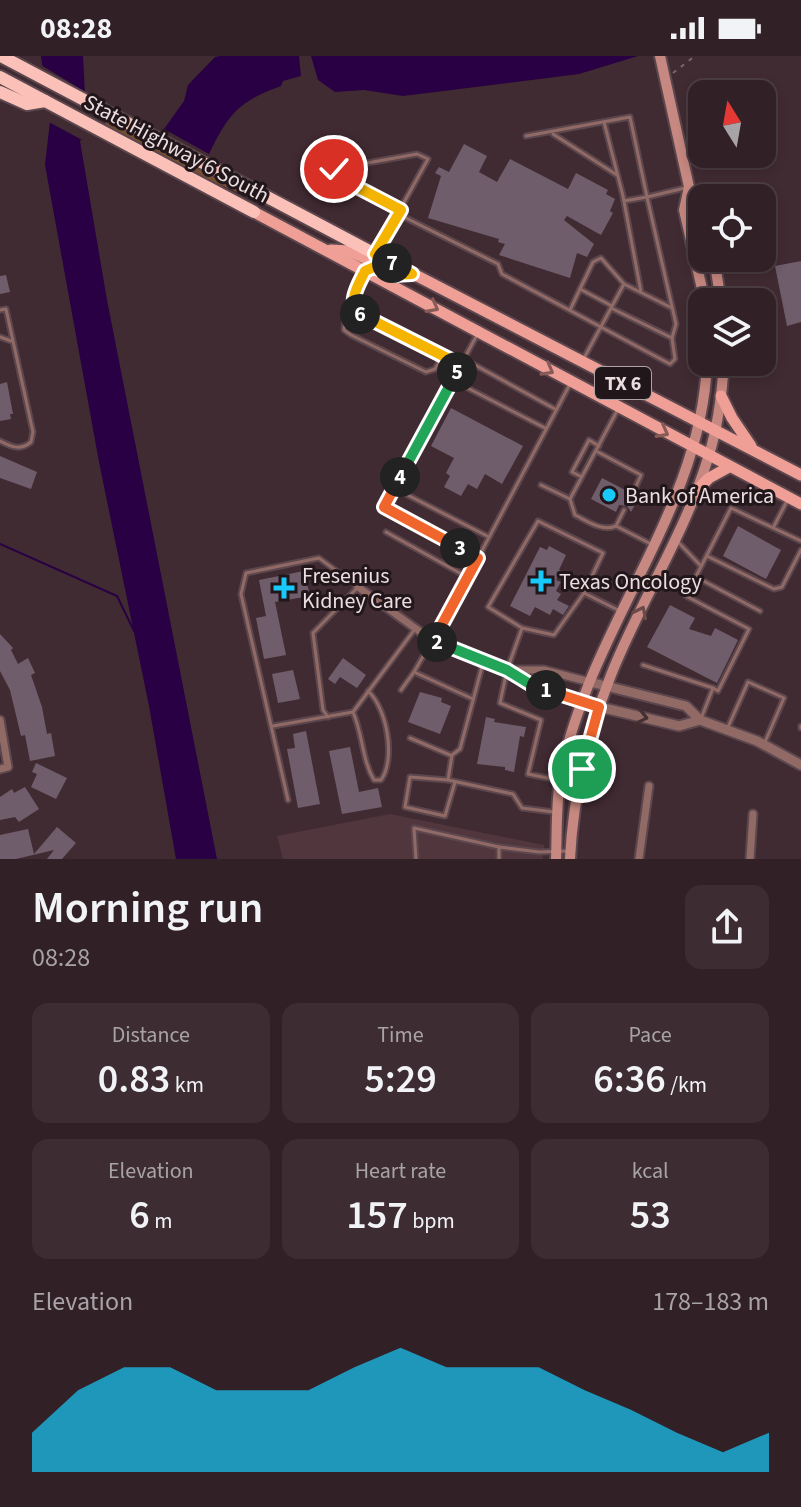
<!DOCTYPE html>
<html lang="en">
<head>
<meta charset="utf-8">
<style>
  body { margin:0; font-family:"Source Sans 3",sans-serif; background:#3d2d32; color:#f1f3f6; height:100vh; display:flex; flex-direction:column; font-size:30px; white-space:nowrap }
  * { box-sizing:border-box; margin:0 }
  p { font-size:26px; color:#a8a3a7 }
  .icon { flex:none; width:44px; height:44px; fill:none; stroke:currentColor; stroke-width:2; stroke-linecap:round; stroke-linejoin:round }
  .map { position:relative; height:803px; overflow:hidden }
  .details { display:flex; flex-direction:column; background:#312026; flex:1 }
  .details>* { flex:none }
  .needle { width:52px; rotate:349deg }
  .tools { position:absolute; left:688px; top:24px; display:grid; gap:16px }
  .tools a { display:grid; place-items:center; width:88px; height:88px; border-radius:16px; background:#312026; box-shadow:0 4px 12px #0003,0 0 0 2px #4c3e43; font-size:40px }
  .pin { position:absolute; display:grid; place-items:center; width:68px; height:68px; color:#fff; margin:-34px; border:4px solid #fff; border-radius:50%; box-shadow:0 2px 8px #0007 }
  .km { position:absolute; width:40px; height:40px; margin:-20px; border-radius:50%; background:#222; color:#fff; font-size:22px; line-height:40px; text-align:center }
  .round { display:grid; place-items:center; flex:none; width:84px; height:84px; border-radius:16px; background:#3d2d32 }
  .summary { display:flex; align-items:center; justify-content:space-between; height:136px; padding:0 32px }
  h1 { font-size:44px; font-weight:600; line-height:60px }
  .metrics { display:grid; grid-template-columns:repeat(3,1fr); gap:12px; height:136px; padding:8px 32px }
  .metrics div { display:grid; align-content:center; border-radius:16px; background:#3d2d32; text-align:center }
  .metrics b { font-size:40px; font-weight:600 }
  .metrics small { font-size:22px; font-weight:400 }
  .metrics p { font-size:22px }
  .chart { height:224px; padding:16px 32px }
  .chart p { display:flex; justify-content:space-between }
  .chart svg { width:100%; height:144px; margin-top:8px; fill:#18cafb; opacity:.7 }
  .status { display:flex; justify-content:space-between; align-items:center; height:56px; padding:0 40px; background:#312026; direction:ltr }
  .status svg { height:22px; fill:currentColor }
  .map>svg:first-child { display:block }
  .built { fill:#51363e }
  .green { fill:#764d31 }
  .water { fill:#280043 }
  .pier { fill:#412b32 }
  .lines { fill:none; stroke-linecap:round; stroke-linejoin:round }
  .stream { stroke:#280043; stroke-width:2 }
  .building { fill:#705d6c }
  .service-casing { stroke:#5c474e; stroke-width:7 }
  .minor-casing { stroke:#5c474e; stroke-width:11 }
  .tertiary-casing { stroke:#5c474e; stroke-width:13 }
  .secondary-casing { stroke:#5c474e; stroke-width:14 }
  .primary-casing { stroke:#5c474e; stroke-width:15 }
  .motorway-casing { stroke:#5c474e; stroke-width:16 }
  .path { stroke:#7a676c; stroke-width:2; stroke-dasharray:4 6; stroke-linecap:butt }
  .service { stroke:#916a65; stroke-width:3 }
  .minor { stroke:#916a65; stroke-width:7 }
  .tertiary { stroke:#916a65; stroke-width:9 }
  .secondary { stroke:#c68880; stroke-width:10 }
  .primary { stroke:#ef9f95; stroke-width:11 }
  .motorway { stroke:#fbc1b9; stroke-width:12 }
  .oneway { stroke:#885b58 }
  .oneway2 { stroke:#6b4a48 }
  .oneway3 { stroke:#433030 }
  .split-1-casing { stroke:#fff; stroke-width:16 }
  .split-2-casing { stroke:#fff; stroke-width:16 }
  .split-3-casing { stroke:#fff; stroke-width:16 }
  .split-4-casing { stroke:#fff; stroke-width:16 }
  .split-5-casing { stroke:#fff; stroke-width:16 }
  .split-6-casing { stroke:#fff; stroke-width:16 }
  .split-7-casing { stroke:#fff; stroke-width:16 }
  .split-8-casing { stroke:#fff; stroke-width:16 }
  .split-9-casing { stroke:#fff; stroke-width:16 }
  .split-1 { stroke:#f0652b; stroke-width:10 }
  .split-2 { stroke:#22a559; stroke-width:10 }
  .split-3 { stroke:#f0652b; stroke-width:10 }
  .split-4 { stroke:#f0652b; stroke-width:10 }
  .split-5 { stroke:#22a559; stroke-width:10 }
  .split-6 { stroke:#f5b400; stroke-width:10 }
  .split-7 { stroke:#f5b400; stroke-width:10 }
  .split-8 { stroke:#f5b400; stroke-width:10 }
  .split-9 { stroke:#22a559; stroke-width:10 }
  .poi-dot { fill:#18cafb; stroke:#21171a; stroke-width:3 }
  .labels { text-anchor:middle; stroke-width:6; stroke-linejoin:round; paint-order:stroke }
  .shield { fill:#21171a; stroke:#aea2a5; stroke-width:2 }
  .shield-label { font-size:20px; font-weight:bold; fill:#ebdde0 }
  .street-label { font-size:22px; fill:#ebdde0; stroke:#21171a }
  .poi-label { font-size:22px; fill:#ebdde0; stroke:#21171a; text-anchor:start }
</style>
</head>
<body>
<div class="status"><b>08:28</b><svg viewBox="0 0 49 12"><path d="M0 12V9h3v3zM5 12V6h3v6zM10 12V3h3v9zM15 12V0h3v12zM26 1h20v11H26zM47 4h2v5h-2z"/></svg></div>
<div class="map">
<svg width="801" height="803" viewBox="0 0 801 803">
  <rect width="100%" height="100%" fill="#412b32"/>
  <path class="built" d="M390 758 544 789 543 803H283L277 780Z"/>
  <path class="green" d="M107 64 261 146 209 124 104 69Z"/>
  <g class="water">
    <path d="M41 0H83L87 77 80 85 107 244 217 803H176L149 650 99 406 45 109 50 65Z"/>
    <path d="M220 0H299L301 20 283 25 281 30C239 45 228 58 209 98L164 73 184 45 188 29 215 1Z"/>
    <path d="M311 0H638L579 18 403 40 364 34 335 36 318 24Z"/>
  </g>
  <path class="pier" d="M36 6 89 38 91 78 86 86 45 64Z"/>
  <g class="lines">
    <path class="stream" d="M0 488 117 540 134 575"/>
  </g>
  <g class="building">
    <path d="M464 88 487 100 479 116 497 126 510 103 568 133 576 117 608 134 606 138 615 143 610 155 613 157 601 179 567 160 564 164 594 188 587 201 577 197 570 222 499 199 505 188 498 186 499 183 428 162 441 120 435 117 439 111 449 116Z"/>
    <path d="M801 205V266L787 270 775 210Z"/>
    <path d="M6 219 10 236 0 238V220Z"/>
    <path d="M7 326 13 358H10L11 363 0 365V328Z"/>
    <path d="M451 352 523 390 502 428 485 418 477 433 468 428 461 440 444 431 450 420 446 417 454 402 431 390Z"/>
    <path d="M0 400 37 416 31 433 0 422Z"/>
    <path d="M602 422 629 436 630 441 639 442 631 456 627 450 619 449 616 456 591 443Z"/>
    <path d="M738 470 781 494 766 523 723 500Z"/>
    <path d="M549 490 566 499 559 514 561 515 556 524 561 526 556 535 561 538 557 544 569 550 563 559 553 553 550 559 535 551 530 560 510 550 540 491 547 494Z"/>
    <path d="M304 515 310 540 275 546 286 599 264 603 256 562 266 560 259 524Z"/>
    <path d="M670 549 695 562 689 573 711 580 715 572 738 584 717 627 647 591Z"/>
    <path d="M0 578 13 592 11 594 18 608 28 602 35 617 31 619 42 651 47 678 51 677 55 700 30 705 25 679 21 680 10 634 0 615Z"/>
    <path d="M343 602 366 619 357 632 340 621 335 628 328 623Z"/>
    <path d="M293 614 300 643 278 647 272 618Z"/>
    <path d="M420 636 442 642 441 646 451 650 440 678 408 666Z"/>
    <path d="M486 661 495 663 494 666 526 671 524 681 520 680 514 716 505 714V711L477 708Z"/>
    <path d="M306 675 320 748 298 752 287 693 295 692 293 678Z"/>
    <path d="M350 691 359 736 378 732 382 751 342 758 329 695Z"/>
    <path d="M36 707 67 722 56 743 31 731 37 718 32 716Z"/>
    <path d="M25 731 39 753 19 766 15 761 0 764V741L12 733 14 737Z"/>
    <path d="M57 771 76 787 62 803H47L54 794 16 803H0V779L28 773 34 798Z"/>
  </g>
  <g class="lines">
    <defs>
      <g id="service">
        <path d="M604 66 623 140 641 236"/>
        <path d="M553 78 617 119"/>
        <path d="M526 80 630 61 647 141 685 132"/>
        <path d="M398 158 498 208 502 218 670 308 675 303 672 282"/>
        <path d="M377 195 428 103 417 98 334 113 332 118 401 154"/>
        <path d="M364 218 354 240 355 254 460 309"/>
        <path d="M580 233 593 206 601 202 624 228 672 252"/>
        <path d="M611 252 672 282 676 268 647 141 624 145"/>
        <path d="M0 254 6 253 33 376 31 386C20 395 12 391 0 385"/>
        <path d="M355 254 345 264 344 274 351 279 426 316 435 313 442 301"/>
        <path d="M570 254 580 233 612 250"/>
        <path d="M477 279 384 451 478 502"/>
        <path d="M0 281 11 285"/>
        <path d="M584 302 624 228"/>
        <path d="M464 303 555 353"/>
        <path d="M452 324 545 372"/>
        <path d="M617 355 570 443 575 459C587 465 602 476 616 470L651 488"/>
        <path d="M596 395 641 419 633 437"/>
        <path d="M580 420 572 416 589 384 599 390"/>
        <path d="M541 429 570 443"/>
        <path d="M394 432 489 481"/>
        <path d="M616 470 624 454"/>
        <path d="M774 470 787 445"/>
        <path d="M386 476 467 521"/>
        <path d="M679 487 701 510"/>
        <path d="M707 500 774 533 782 531 801 494"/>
        <path d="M696 521 760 555"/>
        <path d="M522 572 488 551 538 465 603 497 584 537"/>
        <path d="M483 607 460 693 452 699 448 724 513 738 522 752 554 756"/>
        <path d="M643 609 713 632 702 660"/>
        <path d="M713 632 718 635 749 573 686 540 731 452 801 485"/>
        <path d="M401 634 414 616"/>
        <path d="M473 643 414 616 458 540 569 330"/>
        <path d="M353 656C363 679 362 704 374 724H381C396 703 387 652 368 635"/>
        <path d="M273 670 353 656 415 573"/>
        <path d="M801 670V672"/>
        <path d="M728 671 748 626 784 642 765 686"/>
        <path d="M410 682 450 699"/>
        <path d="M448 724 410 721 405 751 445 760 455 726"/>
        <path d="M557 724 528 718 541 664 500 647 507 614 522 572 554 579 584 537 620 555"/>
        <path d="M288 744 241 538 246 517 319 502 358 531 313 577 323 654 328 661"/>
        <path d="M416 803 414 772 499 791"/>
        <path d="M499 803V791L539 796 567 795"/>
      </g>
      <g id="minor">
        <path d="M358 531 433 585 507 614 533 630 573 641 583 647"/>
        <path d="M509 614H544L590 626"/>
        <path d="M0 664 8 711 0 713"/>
        <path d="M639 803 649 730"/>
        <path d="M750 803 753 758"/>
      </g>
      <g id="tertiary">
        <path d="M590 626 686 650 700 664 757 685 801 709"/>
        <path d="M583 647 679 670 700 664"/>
      </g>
      <g id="secondary">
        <path d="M660 0 689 131 702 157"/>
        <path d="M689 131 684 154 705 246"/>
        <path d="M714 202 721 246"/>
        <path d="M556 803C557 777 556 750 560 724 565 691 578 655 590 625 633 520 703 422 707 306"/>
        <path d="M570 803C573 740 588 678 611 619 640 546 685 478 708 402 718 371 722 338 724 306"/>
      </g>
      <g id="primary">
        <path d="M254 156 801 448"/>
        <path d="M331 194 349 195 369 204 375 198 801 419"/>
        <path d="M365 215 374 211 393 219 410 218"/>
        <path d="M721 340 732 362 751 390"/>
        <path d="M695 436 709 422 729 411"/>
      </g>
      <g id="motorway">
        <path d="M1 0 375 198"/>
        <path d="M0 21 254 156"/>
        <path d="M0 36 27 48 45 45"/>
      </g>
    </defs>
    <use href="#service" class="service-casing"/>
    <use href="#minor" class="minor-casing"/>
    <use href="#tertiary" class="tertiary-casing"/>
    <use href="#secondary" class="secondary-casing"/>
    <use href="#primary" class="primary-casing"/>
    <use href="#motorway" class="motorway-casing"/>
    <path class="path" d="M673 17 695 0"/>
    <use href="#service" class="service"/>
    <use href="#minor" class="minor"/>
    <use href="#tertiary" class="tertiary"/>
    <use href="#secondary" class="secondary"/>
    <use href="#primary" class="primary"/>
    <use href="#motorway" class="motorway"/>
  </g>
  <defs><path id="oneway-chevron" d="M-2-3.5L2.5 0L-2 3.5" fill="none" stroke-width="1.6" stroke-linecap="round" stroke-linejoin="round" transform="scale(2)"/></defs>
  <g class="oneway">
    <use href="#oneway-chevron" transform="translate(433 251) rotate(28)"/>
    <use href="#oneway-chevron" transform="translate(548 314) rotate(29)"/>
    <use href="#oneway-chevron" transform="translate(663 376) rotate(28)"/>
  </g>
  <use class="oneway2" href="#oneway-chevron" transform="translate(641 556) rotate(-64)"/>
  <use class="oneway3" href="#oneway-chevron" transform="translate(642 661) rotate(13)"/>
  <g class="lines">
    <defs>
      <path id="split-1" d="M546 634 599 651 582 713"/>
      <path id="split-2" d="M437 586 507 614 533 630 546 634"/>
      <path id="split-3" d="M437 586 433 585 478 502 460 492"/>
      <path id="split-4" d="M400 421 384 451 460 492"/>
      <path id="split-5" d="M400 421 457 316"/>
      <path id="split-6" d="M360 258 461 309 457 316"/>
      <path id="split-7" d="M360 258C346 247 359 228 365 215L374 211 393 219 412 218 392 207"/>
      <path id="split-8" d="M357 131 401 154 375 198 392 207"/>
      <path id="split-9" d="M334 113 332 118 357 131"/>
    </defs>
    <use href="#split-1" class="split-1-casing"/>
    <use href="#split-2" class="split-2-casing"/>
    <use href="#split-3" class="split-3-casing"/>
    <use href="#split-4" class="split-4-casing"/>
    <use href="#split-5" class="split-5-casing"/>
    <use href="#split-6" class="split-6-casing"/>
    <use href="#split-7" class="split-7-casing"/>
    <use href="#split-8" class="split-8-casing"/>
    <use href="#split-9" class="split-9-casing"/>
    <use href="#split-1" class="split-1"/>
    <use href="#split-2" class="split-2"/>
    <use href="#split-3" class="split-3"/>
    <use href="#split-4" class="split-4"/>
    <use href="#split-5" class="split-5"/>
    <use href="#split-6" class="split-6"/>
    <use href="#split-7" class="split-7"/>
    <use href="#split-8" class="split-8"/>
    <use href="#split-9" class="split-9"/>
  </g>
  <g class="poi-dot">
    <circle cx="609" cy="439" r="8"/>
    <path d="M537 513h8v8h8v8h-8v8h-8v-8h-8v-8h8z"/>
    <path d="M280 520h8v8h8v8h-8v8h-8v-8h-8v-8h8z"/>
  </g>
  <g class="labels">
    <rect class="shield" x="595" y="311" width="56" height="32" rx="6"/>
    <g class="shield-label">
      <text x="623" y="334">TX 6</text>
    </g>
    <g class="street-label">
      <text transform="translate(177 92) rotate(28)" y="8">State Highway 6 South</text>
    </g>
    <g class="poi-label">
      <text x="625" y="447">Bank of America</text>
      <text x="302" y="527">Fresenius<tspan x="302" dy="25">Kidney Care</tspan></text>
      <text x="559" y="533">Texas Oncology</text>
    </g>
  </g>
</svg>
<div class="tools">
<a><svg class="needle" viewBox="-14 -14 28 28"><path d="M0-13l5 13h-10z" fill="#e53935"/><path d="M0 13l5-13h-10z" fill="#a8a3a7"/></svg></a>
<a><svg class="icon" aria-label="locate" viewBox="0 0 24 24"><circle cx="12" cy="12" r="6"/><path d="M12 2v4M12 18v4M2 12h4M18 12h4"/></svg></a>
<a><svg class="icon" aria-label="layers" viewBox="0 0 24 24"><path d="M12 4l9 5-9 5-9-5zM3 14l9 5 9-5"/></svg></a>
</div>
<div class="pin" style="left:582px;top:713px;background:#1e9e55"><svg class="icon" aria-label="arrive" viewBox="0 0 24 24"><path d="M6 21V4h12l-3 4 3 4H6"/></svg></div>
<div class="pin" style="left:334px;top:113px;background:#d93025"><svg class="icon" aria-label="check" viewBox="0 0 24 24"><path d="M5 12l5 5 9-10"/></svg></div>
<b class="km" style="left:546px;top:634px">1</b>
<b class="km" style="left:437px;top:586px">2</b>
<b class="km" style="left:460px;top:492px">3</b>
<b class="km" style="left:400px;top:421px">4</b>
<b class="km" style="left:457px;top:316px">5</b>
<b class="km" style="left:360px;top:258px">6</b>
<b class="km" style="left:392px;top:207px">7</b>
</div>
<section class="details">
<div class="summary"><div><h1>Morning run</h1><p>08:28</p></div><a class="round"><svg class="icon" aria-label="share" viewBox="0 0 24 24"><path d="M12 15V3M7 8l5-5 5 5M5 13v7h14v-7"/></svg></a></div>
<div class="metrics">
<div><p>Distance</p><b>0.83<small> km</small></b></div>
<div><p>Time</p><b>5:29</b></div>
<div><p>Pace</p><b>6:36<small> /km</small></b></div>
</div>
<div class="metrics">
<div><p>Elevation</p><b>6<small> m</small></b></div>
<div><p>Heart rate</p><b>157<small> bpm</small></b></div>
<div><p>kcal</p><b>53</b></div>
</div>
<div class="chart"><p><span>Elevation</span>178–183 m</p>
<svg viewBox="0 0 160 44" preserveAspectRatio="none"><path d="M0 44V32L10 19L20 12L30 12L40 19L50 19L60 19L70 12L80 6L90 12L100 12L110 12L120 19L130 25L140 32L150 38L160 32V44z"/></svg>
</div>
</section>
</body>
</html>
